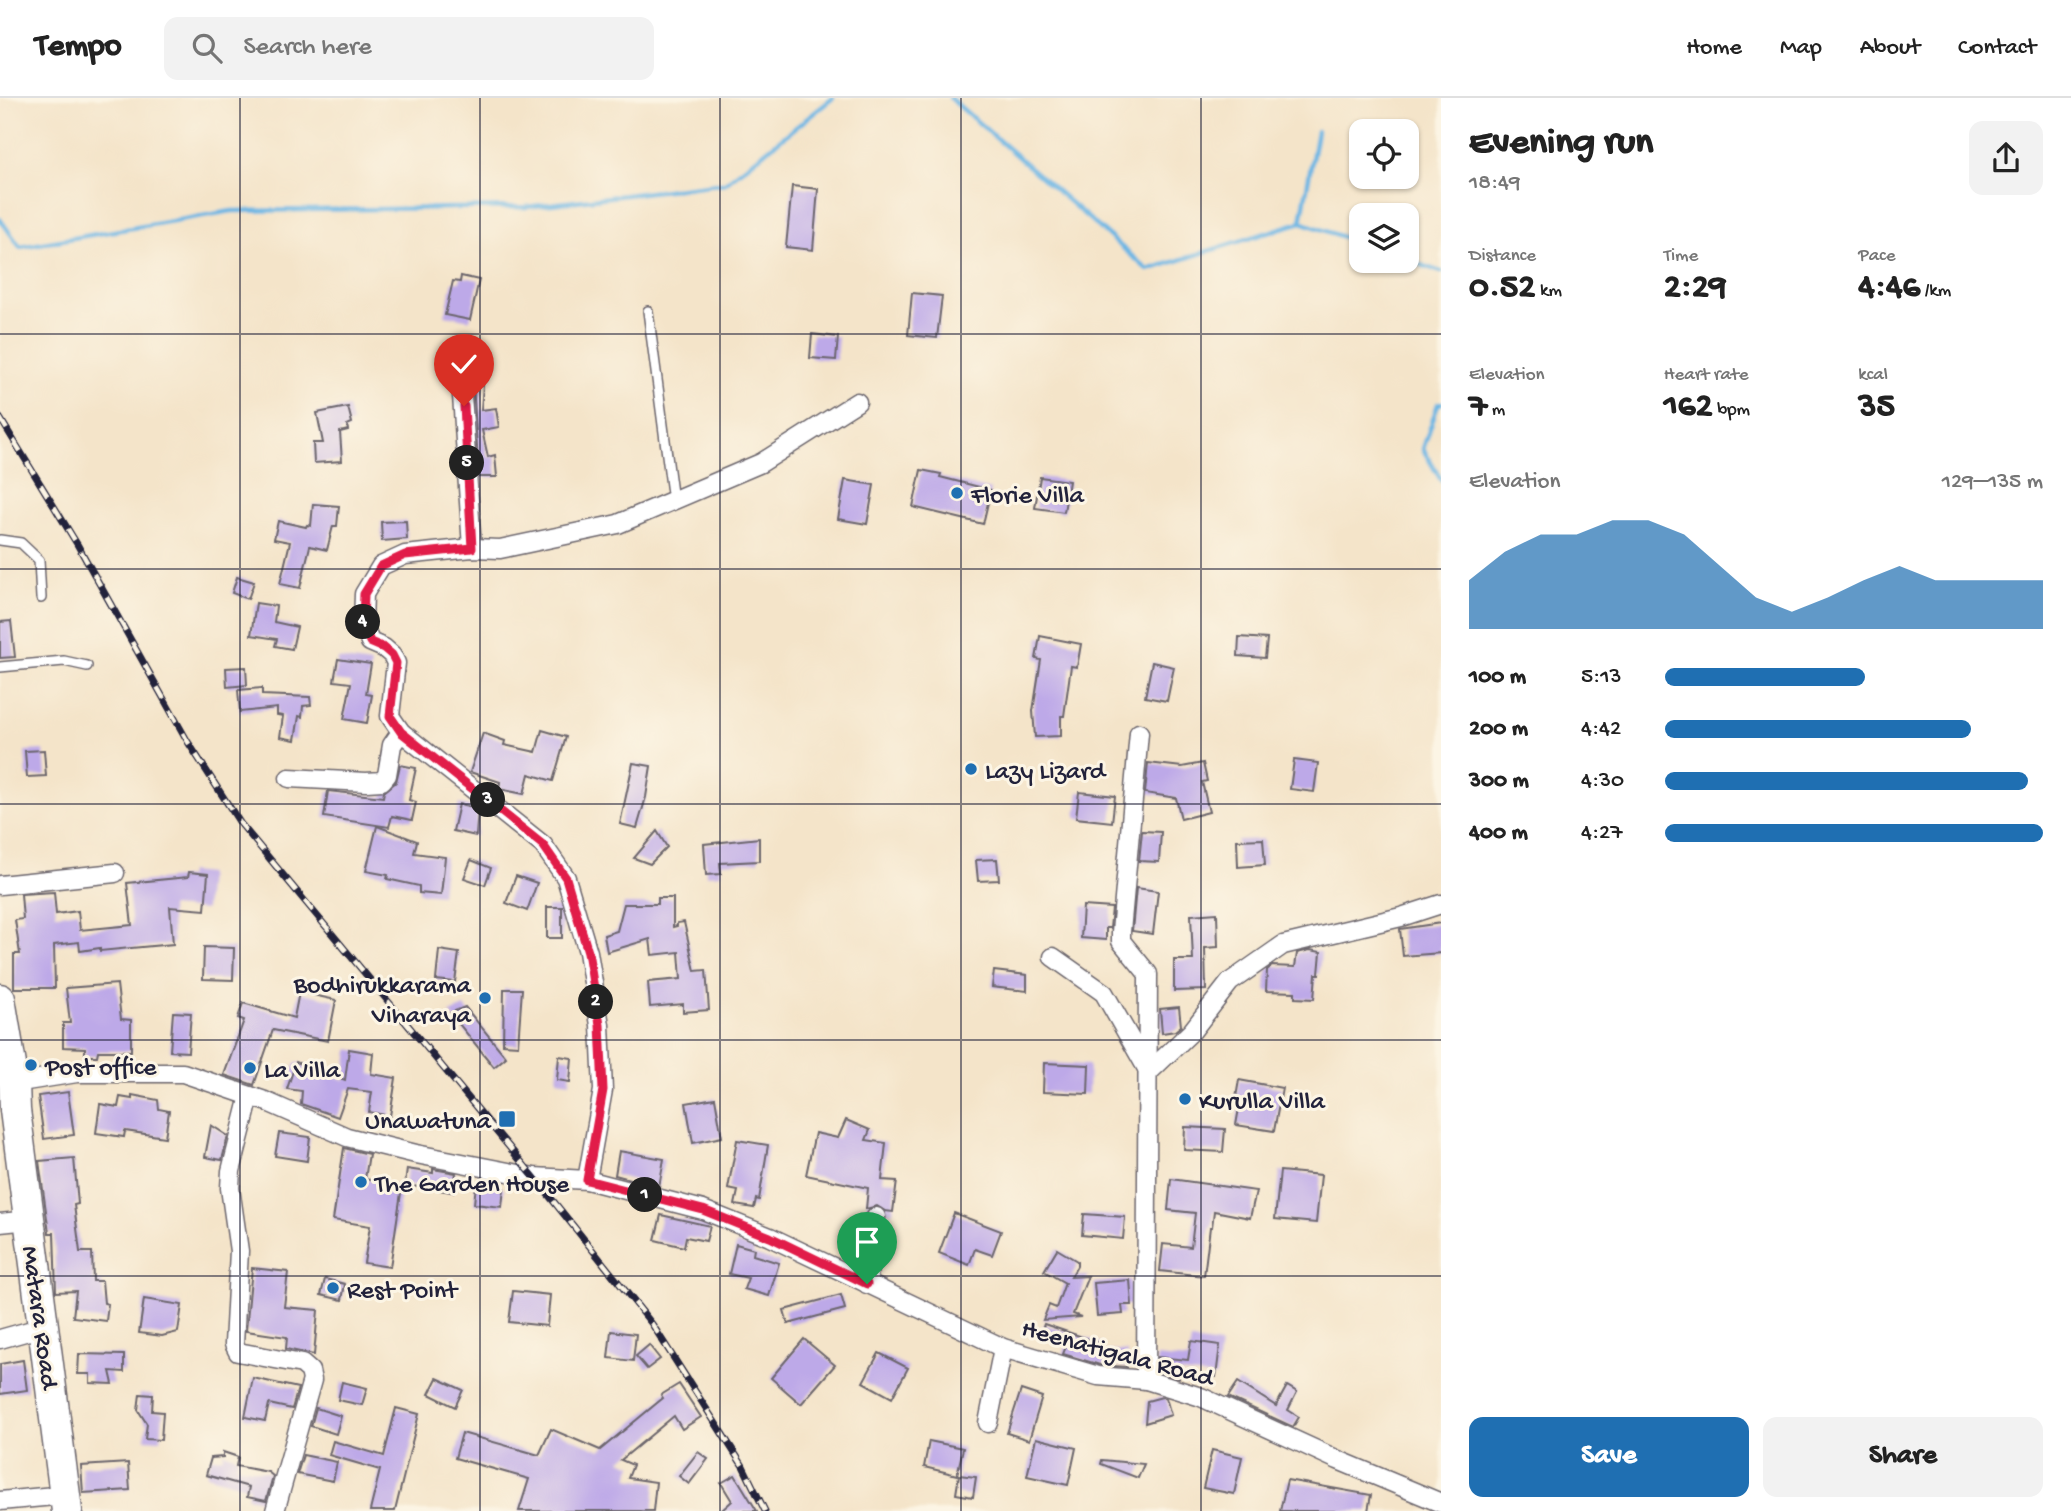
<!DOCTYPE html>
<html lang="en">
<head>
<meta charset="utf-8">
<style>
  body { margin:0; font-family:"Gochi Hand",sans-serif; background:#f2f2f2; color:#222; height:100vh; display:flex; flex-direction:column; font-size:26px; white-space:nowrap }
  * { box-sizing:border-box; margin:0 }
  p { font-size:23px; color:#767676 }
  .icon { flex:none; width:38px; height:38px; fill:none; stroke:currentColor; stroke-width:2; stroke-linecap:round; stroke-linejoin:round }
  .map { position:relative; flex:1; overflow:hidden }
  .panel { display:flex; flex-direction:column; background:#fff; width:630px }
  .panel>* { flex:none }
  .tools { position:absolute; left:1349px; top:21px; display:grid; gap:14px }
  .tools a { display:grid; place-items:center; width:70px; height:70px; border-radius:14px; background:#fff; box-shadow:0 2px 5px #0004; font-size:35px }
  .pin { position:absolute; display:grid; place-items:center; width:60px; height:60px; color:#fff; margin:-72px -30px; border-radius:50% 50% 50% 0; rotate:-45deg; box-shadow:0 0 7px #0007 }
  .pin .icon { rotate:45deg }
  .km { position:absolute; width:35px; height:35px; margin:-18px; border-radius:50%; background:#222; color:#fff; font-size:19px; line-height:35px; text-align:center }
  .round { display:grid; place-items:center; flex:none; width:74px; height:74px; border-radius:14px; background:#f2f2f2 }
  .headline { display:flex; align-items:center; justify-content:space-between; height:119px; padding:0 28px }
  h1 { font-size:38px; font-weight:800; line-height:52px }
  .stats { display:grid; grid-template-columns:repeat(3,1fr); gap:10px; height:119px; padding:7px 28px }
  .stats div { display:grid; align-content:center }
  .stats b { font-size:35px; font-weight:800 }
  .stats small { font-size:19px; font-weight:400 }
  .stats p { font-size:19px }
  .chart { height:196px; padding:14px 28px }
  .chart p { display:flex; justify-content:space-between }
  .chart svg { width:100%; height:126px; margin-top:7px; fill:#1f6fb2; opacity:.7 }
  .cta { display:flex; gap:14px; margin-top:auto; padding:14px 28px }
  .cta a { flex:1; height:80px; border-radius:14px; background:#1f6fb2; color:#fff; font-size:28px; font-weight:800; line-height:80px; text-align:center }
  .cta a+a { background:#f2f2f2; color:#222 }
  ul { padding:0 28px; list-style:none; font-size:23px }
  li { display:grid; grid-template-columns:112px 84px 1fr; align-items:center; height:52px }
  li i { height:18px; border-radius:9px; background:#1f6fb2 }
  header { display:flex; align-items:center; gap:42px; box-sizing:border-box; height:98px; padding:0 35px; background:#fff; border-bottom:2px solid #e0e0e0 }
  header strong { font-size:33px }
  nav { display:flex; gap:38px; margin-inline-start:auto; font-size:24px }
  .search { width:490px; height:63px; background:#f2f2f2; display:flex; align-items:center; gap:18px; box-sizing:border-box; padding:0 24px; border-radius:14px; color:#767676; font-size:26px }
  main { display:flex; flex:1; min-height:0 }
  .map>svg:first-child { display:block }
  .lines { fill:none; stroke-linecap:round; stroke-linejoin:round }
  .stream { stroke:#6cb6e4; stroke-width:4.5 }
  .building { fill:#bda9e8 }
  .service-casing { stroke:#6c666d; stroke-width:12 }
  .minor-casing { stroke:#6c666d; stroke-width:21 }
  .trunk-casing { stroke:#6c666d; stroke-width:33 }
  .service { stroke:#fff; stroke-width:9 }
  .minor { stroke:#fff; stroke-width:18 }
  .trunk { stroke:#fff; stroke-width:30 }
  .rail-casing { stroke:#22223b; stroke-width:7 }
  .rail { stroke:#fcf5e5; stroke-width:4.5; stroke-dasharray:13; stroke-linecap:butt }
  .route-casing { stroke:#fff; stroke-width:14 }
  .route { stroke:#e11d48; stroke-width:9 }
  .grid { fill:none; stroke:#22223b; stroke-width:2; stroke-opacity:0.55 }
  .poi-dot { fill:#1f6fb2; stroke:#fcf5e5; stroke-width:2.5 }
  .labels { text-anchor:middle; stroke-width:6; stroke-linejoin:round; paint-order:stroke }
  .poi-label { font-size:26px; fill:#22223b; stroke:#fcf5e5; text-anchor:start }
  .street-label { font-size:26px; fill:#22223b; stroke:#fcf5e5 }
</style>
</head>
<body>
<header>
<strong>Tempo</strong>
<div class="search"><svg class="icon" aria-label="search" viewBox="0 0 24 24"><circle cx="10" cy="10" r="6"/><path d="M15 15l6 6"/></svg>Search here</div>
<nav><a>Home</a><a>Map</a><a>About</a><a>Contact</a></nav>
</header>
<main>
<div class="map">
<svg width="1441" height="1413" viewBox="0 0 1441 1413">
  <rect width="100%" height="100%" fill="#fcf5e5"/>
  <filter id="ink" filterUnits="userSpaceOnUse"><feTurbulence type="fractalNoise" baseFrequency=".0143" numOctaves="2"/><feDisplacementMap in="SourceGraphic" scale="14" xChannelSelector="R" yChannelSelector="G"/><feConvolveMatrix kernelMatrix="1 2 1 2 8 2 1 2 1" color-interpolation-filters="sRGB"/></filter>
  <filter id="wash" filterUnits="userSpaceOnUse"><feTurbulence type="fractalNoise" baseFrequency=".00686" numOctaves="4" result="noise"/><feDisplacementMap in="SourceGraphic" scale="28" xChannelSelector="R" yChannelSelector="G"/><feGaussianBlur stdDeviation="1.57" result="paint"/><feColorMatrix in="noise" values="0 0 0 0 0 0 0 0 0 0 0 0 0 0 0 0 0 1.4 0 .05"/><feComposite in="paint" operator="in"/></filter>
  <g filter="url(#wash)">
    <rect width="100%" height="100%" fill="#f4e4c9"/>
    <g class="lines">
      <g class="stream">
        <path d="M950 0 1148 172 1301 124 1362 146"/>
        <path d="M0 121 20 149 232 113 526 109 725 85 833 0"/>
        <path d="M1301 124 1317 33"/>
        <path d="M1407 162 1441 174"/>
        <path d="M1441 305 1438 306 1423 351 1441 382"/>
      </g>
    </g>
    <g id="blocks">
      <g class="building">
        <path d="M792 88 818 91 813 152 786 149Z"/>
        <path d="M461 178 479 182 470 222 445 217 453 183 460 184Z"/>
        <path d="M912 195 942 198 937 240 908 237Z"/>
        <path d="M812 236 838 239 836 262 810 260Z"/>
        <path d="M473 286 483 287 481 312 496 310 499 329 482 332 488 359 495 357 497 379H479Z"/>
        <path d="M348 309 352 325 347 327 348 332 340 334 342 363 314 365 313 345H323L317 315Z"/>
        <path d="M921 372 941 376 940 379 991 392 983 426 913 409Z"/>
        <path d="M1040 379 1069 383 1064 414 1035 410Z"/>
        <path d="M845 382 874 387 867 426 838 421Z"/>
        <path d="M313 406 339 408 337 428H333L327 452 310 448 300 490 280 486 290 444 274 441 278 423 306 429 307 427 311 428Z"/>
        <path d="M406 423 407 441 382 443 381 424Z"/>
        <path d="M237 479 254 484 248 501 232 495Z"/>
        <path d="M256 505 276 508 274 524 297 529 292 551 275 548 277 541 251 537Z"/>
        <path d="M11 523 15 559 0 560V524Z"/>
        <path d="M1040 538 1081 546 1077 569 1071 568 1064 618H1061V638L1035 639 1033 613 1041 562 1036 561Z"/>
        <path d="M1239 539 1267 541 1265 560 1238 558Z"/>
        <path d="M338 561 371 566 366 596 372 597 367 625 344 621 351 585 334 583Z"/>
        <path d="M1152 564 1174 569 1167 603 1145 599Z"/>
        <path d="M246 569 247 587 227 589 226 570Z"/>
        <path d="M262 590V597L310 599 311 607 303 608 302 619 299 618 295 642 280 639 283 618 277 617V610L240 614 238 592Z"/>
        <path d="M542 632 566 639 553 683 529 676 524 696 499 691 500 684 470 674 483 635 505 643 504 647 536 654Z"/>
        <path d="M44 652 46 678 27 679 25 653Z"/>
        <path d="M1294 662 1318 665 1314 694 1290 691Z"/>
        <path d="M633 665 651 668 646 699 637 730 620 726Z"/>
        <path d="M1148 665 1182 669 1203 665 1207 683 1202 684 1209 714 1181 721 1176 700 1145 695Z"/>
        <path d="M400 667 416 670 409 702 416 704 412 722 392 718 389 729 324 719 328 693 383 699 384 694 396 684Z"/>
        <path d="M1079 694 1115 698 1112 724 1076 720Z"/>
        <path d="M459 706 478 710 476 738 453 733Z"/>
        <path d="M377 728 417 743 414 755 445 759 441 797 419 795V788L387 781 388 777 366 773Z"/>
        <path d="M657 733 667 749 650 766 634 760Z"/>
        <path d="M1142 733 1161 734 1159 764 1139 763Z"/>
        <path d="M759 740V763L720 765 721 776 706 777 704 746Z"/>
        <path d="M1263 741 1265 767 1238 769 1237 742Z"/>
        <path d="M997 761 999 782 978 783 976 762Z"/>
        <path d="M471 762 491 770 485 787 464 780Z"/>
        <path d="M189 774 208 776 205 812 170 809 173 846 100 853V850L80 853 79 844 54 847 55 890H14V856H20L15 822 23 821 21 796 54 794 56 816 78 813 80 832 132 827 127 785 188 779Z"/>
        <path d="M516 778 537 785 527 813 506 805Z"/>
        <path d="M1136 790 1158 793 1153 836 1132 833Z"/>
        <path d="M658 800H673V829L677 828V825L684 824 695 873 706 872 709 912 683 914V906L650 909 648 884 681 881 679 854 652 857 650 841 607 854 604 837 617 833 624 806H658Z"/>
        <path d="M1083 808 1112 810 1110 830H1106V842L1081 840Z"/>
        <rect x="547" y="809" width="15" height="31"/>
        <path d="M1217 815 1218 849 1205 850 1206 892 1174 893V862H1193L1191 817Z"/>
        <path d="M1441 825V855L1403 858 1400 831Z"/>
        <path d="M204 849 234 850 233 882 203 881Z"/>
        <path d="M439 852 459 855 455 884 436 882Z"/>
        <path d="M1310 852 1321 854 1319 876H1316L1314 901 1295 900V894L1266 893 1267 872 1272 868 1295 869 1297 855Z"/>
        <path d="M994 873 1027 877V893L992 889Z"/>
        <path d="M117 886 121 921 131 922V953H98L97 958H85V950L63 949V925H70L66 890Z"/>
        <path d="M504 891H522L518 947 503 946Z"/>
        <path d="M299 894 336 902 328 943 273 932 254 987 224 977 244 922 238 920 243 905 294 920Z"/>
        <path d="M465 909 506 959 494 969 450 915Z"/>
        <path d="M1179 909 1181 928 1175 933 1162 935 1160 911Z"/>
        <path d="M173 914 191 915 188 954 170 953Z"/>
        <path d="M349 951 373 955 371 976 396 980 390 1018 369 1014 372 994 348 991 338 1019 301 1006 302 993 287 991 296 964 345 982Z"/>
        <path d="M559 958 572 960 570 984 557 982Z"/>
        <path d="M1044 965 1089 967 1088 996 1043 994Z"/>
        <path d="M1239 982 1282 990 1274 1033 1236 1027 1240 1005H1235Z"/>
        <path d="M68 994 74 1037 44 1041 38 998Z"/>
        <path d="M132 997 158 1002 159 1011 169 1013 165 1039 125 1033 124 1039 96 1035 100 1006 118 1009 120 999 132 1001Z"/>
        <path d="M715 1000 722 1039 693 1045 686 1005Z"/>
        <path d="M846 1022 870 1032 866 1042 886 1045 882 1082 897 1083 893 1114 885 1113 877 1108 866 1111 868 1090 806 1077 815 1035 838 1040Z"/>
        <path d="M211 1027 228 1038 222 1062 205 1059Z"/>
        <path d="M1185 1029 1225 1031 1223 1054 1184 1052Z"/>
        <path d="M279 1035 310 1039 307 1063 275 1058Z"/>
        <path d="M737 1042 768 1047 759 1102 756 1101 754 1110 735 1107 738 1093 728 1091Z"/>
        <path d="M344 1050 369 1056 365 1081 402 1088 390 1169 364 1165 370 1128 333 1122Z"/>
        <path d="M619 1053 664 1061 659 1089 615 1077Z"/>
        <path d="M74 1060 78 1106 74 1107 80 1154H92L93 1183H102L104 1205 108 1206 106 1223 73 1219 76 1193 56 1194 54 1135H49L39 1063Z"/>
        <path d="M407 1071 433 1075V1071L456 1075 453 1094 405 1087Z"/>
        <path d="M1280 1073 1321 1077 1316 1125 1275 1121Z"/>
        <path d="M1171 1081 1256 1093 1250 1120 1214 1113 1212 1129H1210L1204 1178 1160 1173 1163 1146 1191 1149 1195 1115 1168 1112Z"/>
        <path d="M476 1086 504 1090 502 1109 474 1106Z"/>
        <path d="M954 1115 1001 1133 992 1157 975 1151 969 1167 939 1155Z"/>
        <path d="M1084 1116 1125 1119 1123 1141 1082 1137Z"/>
        <path d="M661 1117 710 1128 706 1143 686 1139 684 1149 655 1142Z"/>
        <path d="M736 1146 754 1151 753 1157 779 1165 769 1198 744 1191 748 1180 729 1176Z"/>
        <path d="M1057 1151 1077 1163V1168L1071 1179 1088 1178 1073 1216 1081 1219 1043 1222 1049 1207 1056 1210 1065 1185 1044 1173Z"/>
        <path d="M252 1170 288 1174 284 1209 318 1212 314 1257 286 1251 287 1239 246 1233Z"/>
        <path d="M325 1181 345 1186 342 1202 321 1197Z"/>
        <path d="M1130 1182 1132 1207H1122L1123 1216 1097 1218 1094 1185Z"/>
        <path d="M513 1193 550 1197 547 1228 509 1224Z"/>
        <path d="M841 1197 845 1211 788 1226 784 1212Z"/>
        <path d="M144 1201 182 1207 178 1234 162 1238 139 1235Z"/>
        <path d="M1044 1226 1103 1246 1101 1253 1127 1254V1269L1100 1267 1063 1256 1067 1246 1040 1236Z"/>
        <path d="M611 1233 636 1236 633 1263 608 1260Z"/>
        <path d="M804 1241 835 1267 801 1306 771 1280Z"/>
        <path d="M1191 1243 1220 1247 1216 1279 1179 1275V1280L1157 1274V1259L1188 1262Z"/>
        <path d="M649 1247 660 1261 647 1271 636 1258Z"/>
        <path d="M879 1255 908 1270 892 1300 863 1284Z"/>
        <path d="M79 1256 124 1257V1274L110 1273 113 1286 90 1285V1276H78Z"/>
        <path d="M23 1262 27 1292 0 1296V1266Z"/>
        <path d="M253 1280 298 1290 292 1311 269 1306 265 1323 245 1319Z"/>
        <path d="M437 1280 463 1292 455 1309 429 1296Z"/>
        <path d="M342 1284 367 1290 362 1307 338 1302Z"/>
        <path d="M1238 1284 1276 1308 1287 1288 1297 1294 1288 1312 1299 1319 1293 1329 1228 1299Z"/>
        <path d="M679 1286 701 1319 682 1331 674 1318 621 1362 633 1367 628 1380 656 1384 653 1413H519L529 1381 455 1360 462 1335 539 1357 551 1331 600 1352 663 1300 661 1297Z"/>
        <path d="M1021 1292 1042 1299 1029 1342 1007 1335Z"/>
        <path d="M140 1296 153 1297 152 1313 163 1314 161 1342 145 1341 147 1326 138 1312Z"/>
        <path d="M1162 1299 1166 1300 1171 1317 1145 1325 1147 1303Z"/>
        <path d="M316 1310 341 1318 336 1336 311 1328Z"/>
        <path d="M396 1310 419 1316 395 1413H370L380 1372 329 1357 333 1343 384 1358Z"/>
        <path d="M1036 1340 1076 1350 1068 1387 1027 1378Z"/>
        <path d="M929 1343 963 1350 957 1377 924 1369Z"/>
        <path d="M1212 1352 1242 1359 1234 1396 1203 1390Z"/>
        <path d="M223 1354 238 1359 236 1368 268 1374 273 1378 266 1403 247 1399 249 1389 206 1377 211 1360 223 1359Z"/>
        <path d="M698 1354 708 1361 689 1386 679 1378Z"/>
        <path d="M303 1357 337 1364 333 1383 297 1376Z"/>
        <path d="M1102 1362 1144 1366 1138 1380 1101 1366Z"/>
        <path d="M128 1365 130 1392 83 1395 81 1368Z"/>
        <path d="M735 1377 757 1413H721L732 1403 721 1385Z"/>
        <path d="M959 1377 976 1379 973 1399 956 1396Z"/>
        <path d="M1287 1382 1371 1397 1368 1413H1280Z"/>
      </g>
    </g>
  </g>
  <g filter="url(#ink)">
    <use href="#blocks" fill-opacity="0" stroke="#6c666d" stroke-width="2"/>
    <g class="lines">
      <defs>
        <g id="service">
          <path d="M648 213 673 403"/>
          <path d="M0 442 21 445 39 462 41 500"/>
          <path d="M0 569 64 563 87 568"/>
        </g>
        <g id="minor">
          <path d="M459 251 472 450"/>
          <path d="M1139 635 1121 834V843L1148 876 1146 1282"/>
          <path d="M289 680 366 684 382 683 387 677 392 647 401 634"/>
          <path d="M0 787 115 775"/>
          <path d="M1053 859 1104 895 1149 974 1192 933 1230 884 1283 847 1401 819 1441 806"/>
          <path d="M14 985 77 975H183L265 1003 347 1039 416 1056 534 1079 587 1082 703 1112 770 1139 1003 1250 1098 1278 1146 1282 1201 1299 1338 1362 1441 1405"/>
          <path d="M250 998 231 1073 230 1090 239 1153 234 1246 238 1254 302 1266 310 1273 312 1282 275 1413"/>
          <path d="M587 1082 603 992 600 927 588 854 566 780 543 747 401 634 390 618 396 565 392 557 384 550 370 544 363 525 364 496 381 468 405 457 472 450 500 451 618 426 761 365 857 304"/>
          <path d="M0 1125 29 1122"/>
          <path d="M867 1186 876 1119"/>
          <path d="M0 1241 43 1229"/>
          <path d="M988 1325 1003 1250"/>
          <path d="M0 1403 65 1397"/>
        </g>
        <path id="trunk" d="M0 901 14 985 15 1012 67 1413"/>
      </defs>
      <use href="#service" class="service-casing"/>
      <use href="#minor" class="minor-casing"/>
      <use href="#trunk" class="trunk-casing"/>
      <use href="#service" class="service"/>
      <use href="#minor" class="minor"/>
      <use href="#trunk" class="trunk"/>
      <defs>
        <path id="rail" d="M0 320 77 446 188 644 240 725 534 1079 652 1226 743 1368 765 1413"/>
      </defs>
      <use href="#rail" class="rail-casing"/>
      <use href="#rail" class="rail"/>
    </g>
  </g>
  <g class="lines" filter="url(#ink)">
    <defs>
      <path id="route" d="M464 308 472 450 405 457 381 468 364 496 363 525 370 544 384 550 392 557 396 565 390 618 401 634 543 747 566 780 588 854 600 927 603 992 587 1082 703 1112 770 1139 867 1186"/>
    </defs>
    <use href="#route" class="route-casing"/>
    <use href="#route" class="route"/>
  </g>
  <path class="grid" d="M240 0V1413M480 0V1413M720 0V1413M961 0V1413M1201 0V1413M0 236H1441M0 471H1441M0 706H1441M0 942H1441M0 1178H1441"/>
  <g class="poi-dot">
    <circle cx="957" cy="395" r="7"/>
    <circle cx="971" cy="671" r="7"/>
    <circle cx="485" cy="900" r="7"/>
    <circle cx="31" cy="967" r="7"/>
    <circle cx="250" cy="970" r="7"/>
    <circle cx="1185" cy="1001" r="7"/>
    <rect x="498" y="1012" width="18" height="18" rx="3.5"/>
    <circle cx="361" cy="1084" r="7"/>
    <circle cx="333" cy="1190" r="7"/>
  </g>
  <g class="labels">
    <g class="poi-label">
      <text x="971" y="404">Florie Villa</text>
      <text x="985" y="680">Lazy Lizard</text>
      <text x="471" y="894" text-anchor="end">Bodhirukkarama<tspan x="471" dy="30">Viharaya</tspan></text>
      <text x="45" y="976">Post office</text>
      <text x="264" y="979">La Villa</text>
      <text x="1199" y="1010">Kurulla Villa</text>
      <text x="491" y="1030" text-anchor="end">Unawatuna</text>
      <text x="375" y="1093">The Garden House</text>
      <text x="347" y="1199">Rest Point</text>
    </g>
    <g class="street-label">
      <text transform="translate(42 1219) rotate(82)" y="9">Matara Road</text>
      <text transform="translate(1118 1253) rotate(15)" y="9">Heenatigala Road</text>
    </g>
  </g>
</svg>
<div class="tools">
<a><svg class="icon" aria-label="locate" viewBox="0 0 24 24"><circle cx="12" cy="12" r="6"/><path d="M12 2v4M12 18v4M2 12h4M18 12h4"/></svg></a>
<a><svg class="icon" aria-label="layers" viewBox="0 0 24 24"><path d="M12 4l9 5-9 5-9-5zM3 14l9 5 9-5"/></svg></a>
</div>
<div class="pin" style="left:867px;top:1186px;background:#1e9e55"><svg class="icon" aria-label="arrive" viewBox="0 0 24 24"><path d="M6 21V4h12l-3 4 3 4H6"/></svg></div>
<div class="pin" style="left:464px;top:308px;background:#d93025"><svg class="icon" aria-label="check" viewBox="0 0 24 24"><path d="M5 12l5 5 9-10"/></svg></div>
<b class="km" style="left:645px;top:1097px">1</b>
<b class="km" style="left:596px;top:904px">2</b>
<b class="km" style="left:488px;top:702px">3</b>
<b class="km" style="left:363px;top:524px">4</b>
<b class="km" style="left:467px;top:365px">5</b>
</div>
<section class="panel">
<div class="headline"><div><h1>Evening run</h1><p>18:49</p></div><a class="round"><svg class="icon" aria-label="share" viewBox="0 0 24 24"><path d="M12 15V3M7 8l5-5 5 5M5 13v7h14v-7"/></svg></a></div>
<div class="stats">
<div><p>Distance</p><b>0.52<small> km</small></b></div>
<div><p>Time</p><b>2:29</b></div>
<div><p>Pace</p><b>4:46<small> /km</small></b></div>
</div>
<div class="stats">
<div><p>Elevation</p><b>7<small> m</small></b></div>
<div><p>Heart rate</p><b>162<small> bpm</small></b></div>
<div><p>kcal</p><b>35</b></div>
</div>
<div class="chart"><p><span>Elevation</span>129–135 m</p>
<svg viewBox="0 0 160 44" preserveAspectRatio="none"><path d="M0 44V27L10 17L20 11L30 11L40 6L50 6L60 11L70 22L80 33L90 38L100 33L110 27L120 22L130 27L140 27L150 27L160 27V44z"/></svg>
</div>
<ul>
<li><b>100 m</b>5:13<i style="width:53%"></i></li>
<li><b>200 m</b>4:42<i style="width:81%"></i></li>
<li><b>300 m</b>4:30<i style="width:96%"></i></li>
<li><b>400 m</b>4:27<i style="width:100%"></i></li>
</ul>
<div class="cta"><a>Save</a><a>Share</a></div>
</section>
</main>
</body>
</html>
